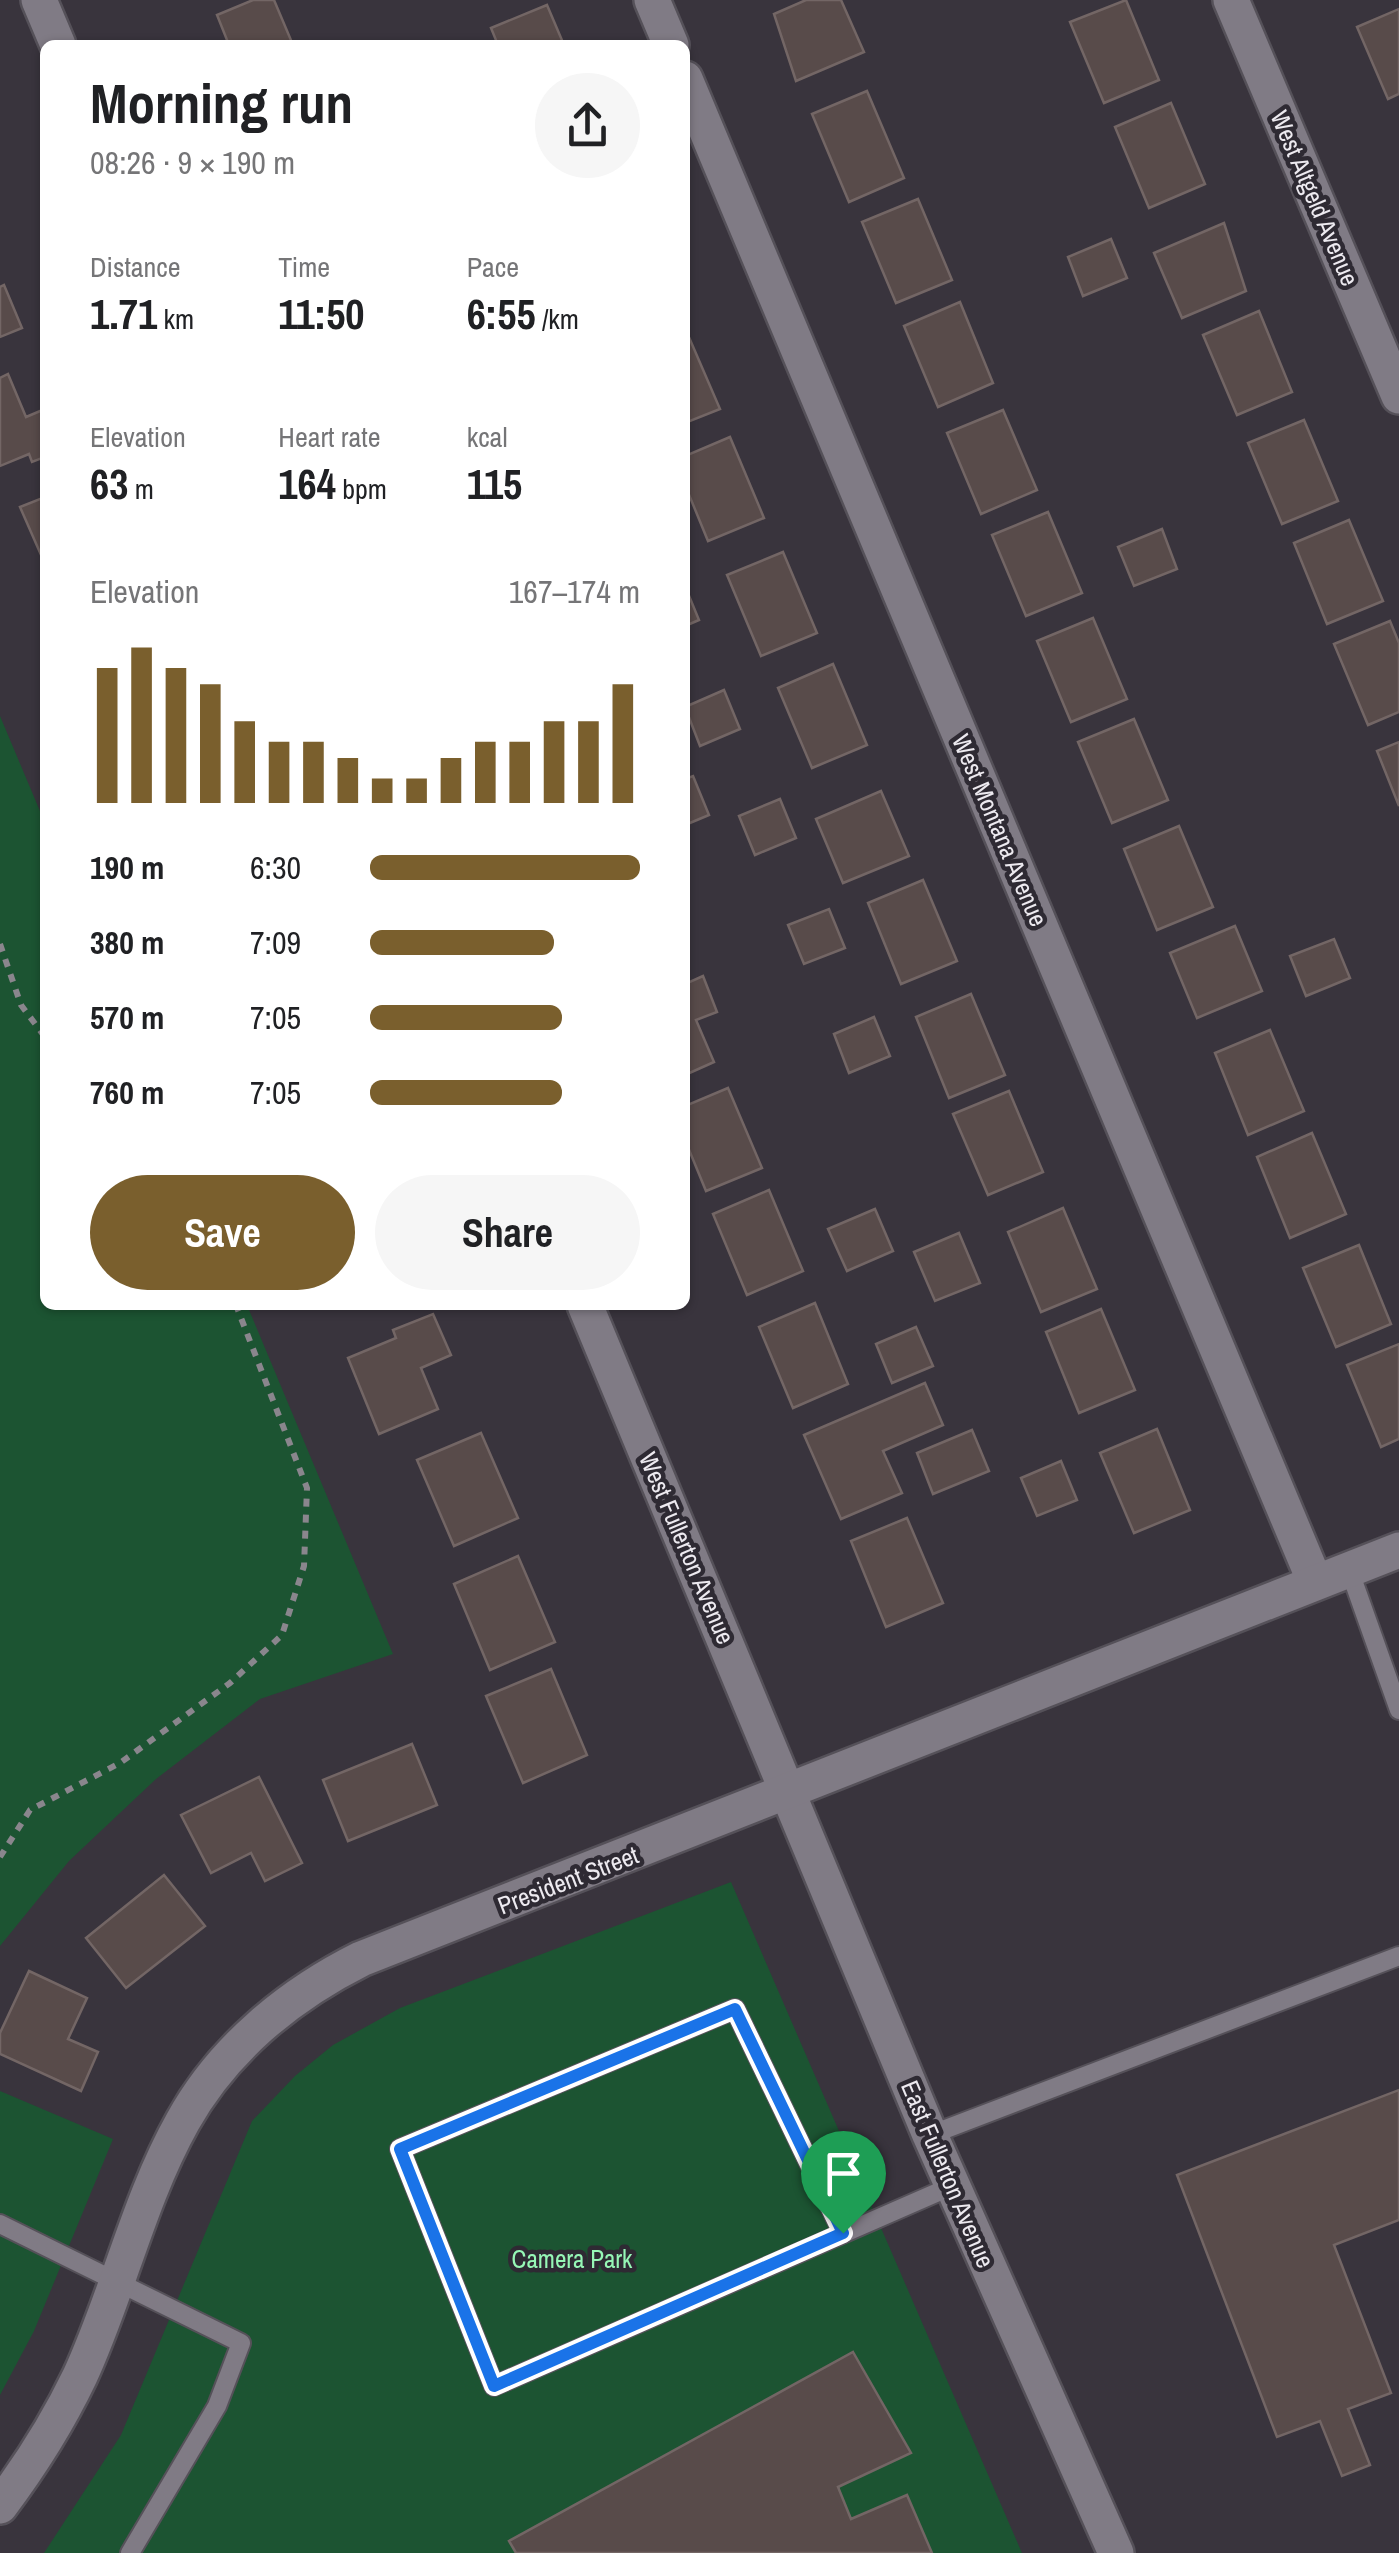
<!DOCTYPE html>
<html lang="en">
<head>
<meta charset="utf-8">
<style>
  body { margin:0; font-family:"Archivo Narrow",sans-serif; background:#f6f6f6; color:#202124; height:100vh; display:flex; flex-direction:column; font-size:38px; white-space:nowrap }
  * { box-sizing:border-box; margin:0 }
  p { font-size:32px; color:#757577 }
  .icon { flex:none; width:55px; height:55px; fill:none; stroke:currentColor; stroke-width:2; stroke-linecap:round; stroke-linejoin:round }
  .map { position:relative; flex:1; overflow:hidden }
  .side { position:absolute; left:40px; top:40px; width:650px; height:1270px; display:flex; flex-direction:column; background:#fff; border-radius:15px; box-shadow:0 2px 8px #0004 }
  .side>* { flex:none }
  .pin { position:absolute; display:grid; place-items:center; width:85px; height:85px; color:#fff; margin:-102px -42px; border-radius:50% 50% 50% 0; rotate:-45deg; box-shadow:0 0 10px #0007 }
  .pin .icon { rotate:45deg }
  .round { display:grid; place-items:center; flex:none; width:105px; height:105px; border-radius:52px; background:#f6f6f6 }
  .overview { display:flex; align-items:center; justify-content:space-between; height:170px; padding:0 50px }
  h1 { font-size:55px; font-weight:800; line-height:75px }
  .figures { display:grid; grid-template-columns:repeat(3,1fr); gap:15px; height:170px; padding:10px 50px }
  .figures div { display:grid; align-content:center }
  .figures b { font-size:42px; font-weight:800 }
  .figures small { font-size:28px; font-weight:400 }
  .figures p { font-size:28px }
  .chart { height:280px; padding:20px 50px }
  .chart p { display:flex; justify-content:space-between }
  .chart svg { width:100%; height:180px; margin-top:10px; stroke:#7a5f2d; stroke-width:6 }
  .cta { display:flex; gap:20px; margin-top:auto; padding:20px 50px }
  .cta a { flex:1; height:115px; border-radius:60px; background:#7a5f2d; color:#fff; font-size:40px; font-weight:800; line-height:115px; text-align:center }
  .cta a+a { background:#f6f6f6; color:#202124 }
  ul { padding:0 50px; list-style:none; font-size:32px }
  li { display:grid; grid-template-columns:160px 120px 1fr; align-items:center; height:75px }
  li i { height:25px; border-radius:12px; background:#7a5f2d }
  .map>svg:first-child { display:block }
  .green { fill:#1c5432 }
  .building { fill:#584b4a; stroke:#736665; stroke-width:2.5 }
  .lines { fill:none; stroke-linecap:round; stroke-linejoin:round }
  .lane-casing { stroke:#555159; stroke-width:22 }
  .street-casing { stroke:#555159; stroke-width:40 }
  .path { stroke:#8a868d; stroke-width:6; stroke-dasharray:8 8; stroke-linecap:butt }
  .lane { stroke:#807b85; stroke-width:18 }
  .street { stroke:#807b85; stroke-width:35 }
  .route-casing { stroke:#fff; stroke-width:20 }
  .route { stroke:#1a73e8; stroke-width:12 }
  .labels { text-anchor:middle; stroke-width:9; stroke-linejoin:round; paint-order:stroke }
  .street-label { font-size:25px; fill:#edeaf0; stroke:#2e2a33 }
  .park-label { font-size:25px; fill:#96f7b6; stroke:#2e2a33 }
</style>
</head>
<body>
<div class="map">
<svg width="1399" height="2553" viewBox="0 0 1399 2553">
  <rect width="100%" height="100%" fill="#39343d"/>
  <g class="green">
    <path d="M0 716 45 823V1305H247L393 1654 260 1699 156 1779 69 1861 0 1946Z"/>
    <path d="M731 1882 1022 2553H44L121 2435 252 2121 295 2076 333 2045 400 2008Z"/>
    <path d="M0 2091 113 2139 34 2331 0 2395Z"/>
  </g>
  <g class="building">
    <path d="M253 0H274L293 45H229L217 15Z"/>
    <path d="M806 0H841L864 52 796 81 774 14Z"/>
    <path d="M1126 0 1159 80 1104 103 1070 22Z"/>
    <path d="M547 5 564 45H498L491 28Z"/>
    <path d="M1399 9V94L1388 99 1357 27Z"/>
    <path d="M867 91 904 178 849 202 812 114Z"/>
    <path d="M1171 103 1205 184 1149 208 1115 127Z"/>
    <path d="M918 199 952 280 896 303 862 222Z"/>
    <path d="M1224 223 1246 291 1182 318 1154 253Z"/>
    <path d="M1111 239 1127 278 1083 296 1068 257Z"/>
    <path d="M4 285 22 328 0 337V287Z"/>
    <path d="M960 302 993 383 938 407 904 326Z"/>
    <path d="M1259 311 1292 392 1237 415 1203 335Z"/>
    <path d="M685 328 720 409 685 423Z"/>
    <path d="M8 374 26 417 45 409V457L32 462 29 454 0 466V378Z"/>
    <path d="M1003 410 1037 490 981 514 947 433Z"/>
    <path d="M1304 420 1338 501 1282 524 1248 443Z"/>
    <path d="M730 437 764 518 708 541 685 485V456Z"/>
    <path d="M45 497V564L20 507Z"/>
    <path d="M1048 512 1082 593 1026 616 992 535Z"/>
    <path d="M1349 520 1383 601 1327 624 1294 543Z"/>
    <path d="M1162 529 1177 569 1134 586 1118 547Z"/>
    <path d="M783 552 817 633 761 656 727 575Z"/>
    <path d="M685 586 699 620 685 626Z"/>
    <path d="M1093 618 1127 699 1071 722 1037 641Z"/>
    <path d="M1390 621 1399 643V712L1368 725 1334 644Z"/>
    <path d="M833 664 867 745 812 768 778 688Z"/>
    <path d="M724 690 740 729 700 746 685 707Z"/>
    <path d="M1134 719 1168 800 1112 823 1078 742Z"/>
    <path d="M1399 742V806L1377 751Z"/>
    <path d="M693 776 709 815 685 825V779Z"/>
    <path d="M881 791 909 856 843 883 816 819Z"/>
    <path d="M780 799 796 838 755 855 739 816Z"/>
    <path d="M1179 826 1213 907 1157 930 1124 849Z"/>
    <path d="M923 880 957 961 901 984 868 903Z"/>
    <path d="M829 909 845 948 804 964 788 925Z"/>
    <path d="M1235 926 1262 991 1197 1018 1170 953Z"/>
    <path d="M1334 939 1350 978 1306 996 1290 956Z"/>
    <path d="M703 976 717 1012 696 1020 714 1062 685 1075V984Z"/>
    <path d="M971 994 1005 1075 949 1098 916 1017Z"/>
    <path d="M874 1017 890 1056 849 1073 834 1034Z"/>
    <path d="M1270 1030 1304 1111 1248 1135 1215 1053Z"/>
    <path d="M728 1088 762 1168 706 1191 685 1140V1106Z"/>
    <path d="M1009 1091 1043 1172 988 1195 953 1114Z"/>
    <path d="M1312 1133 1346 1214 1290 1238 1257 1157Z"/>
    <path d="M769 1190 803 1271 747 1295 713 1214Z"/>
    <path d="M1063 1208 1097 1289 1041 1312 1008 1232Z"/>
    <path d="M875 1209 893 1251 847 1271 828 1229Z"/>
    <path d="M959 1233 980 1283 935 1301 914 1252Z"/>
    <path d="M1359 1245 1391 1324 1336 1347 1303 1268Z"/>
    <path d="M815 1303 848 1384 793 1408 759 1327Z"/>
    <path d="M1101 1309 1135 1390 1079 1413 1046 1332Z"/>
    <path d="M433 1314 451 1355 421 1368 438 1409 379 1434 348 1358 396 1338 393 1330Z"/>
    <path d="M916 1327 933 1366 892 1383 876 1344Z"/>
    <path d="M1399 1344V1439L1381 1447 1347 1365Z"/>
    <path d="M925 1383 943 1425 883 1451 902 1493 841 1519 804 1435Z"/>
    <path d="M1157 1429 1190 1510 1134 1533 1100 1453Z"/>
    <path d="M972 1430 989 1471 933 1494 917 1453Z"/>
    <path d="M481 1433 518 1518 454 1546 417 1460Z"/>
    <path d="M1061 1461 1077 1500 1037 1516 1021 1478Z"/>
    <path d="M907 1518 943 1603 886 1627 851 1541Z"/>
    <path d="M518 1556 555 1642 490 1670 454 1584Z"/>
    <path d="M551 1669 587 1755 523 1783 486 1696Z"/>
    <path d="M412 1744 437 1805 348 1841 323 1780Z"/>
    <path d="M259 1777 302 1863 265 1881 251 1853 211 1873 181 1815Z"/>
    <path d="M164 1875 205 1926 126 1988 86 1938Z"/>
    <path d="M29 1971 87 1998 68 2039 98 2052 81 2091 0 2054V2033Z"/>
    <path d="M1399 2090V2220L1334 2245 1391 2393 1348 2409 1370 2465 1342 2476 1320 2421 1277 2437 1177 2175Z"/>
    <path d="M853 2352 911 2453 838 2487 851 2519 907 2495 932 2553H516L509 2541Z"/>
  </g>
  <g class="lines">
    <defs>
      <g id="lane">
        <path d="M1349 1569 1399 1710"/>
        <path d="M930 2135 1399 1956"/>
        <path d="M0 2224 241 2343 217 2406 130 2553"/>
        <path d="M843 2233 735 2009 400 2149 494 2386 952 2186"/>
      </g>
      <g id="street">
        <path d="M39 0 58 45"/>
        <path d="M652 0 671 45"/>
        <path d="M1231 0 1399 396"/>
        <path d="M685 79 1315 1582"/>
        <path d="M585 1305 930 2135 1116 2553"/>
        <path d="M0 2506C30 2466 58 2422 80 2376 118 2294 138 2201 183 2121 223 2049 289 1995 361 1959L1399 1550"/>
      </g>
    </defs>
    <use href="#lane" class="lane-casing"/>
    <use href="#street" class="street-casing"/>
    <g class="path">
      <path d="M0 944 21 1005 45 1037"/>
      <path d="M0 1857 30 1810 120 1763 230 1683 282 1635 304 1566 307 1488 236 1305"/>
    </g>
    <use href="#lane" class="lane"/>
    <use href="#street" class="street"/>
  </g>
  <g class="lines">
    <defs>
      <path id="route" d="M735 2009 843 2233 494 2386 400 2149Z"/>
    </defs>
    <use href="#route" class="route-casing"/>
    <use href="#route" class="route"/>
  </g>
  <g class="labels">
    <g class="street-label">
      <text transform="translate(1315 198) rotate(67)" y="9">West Altgeld Avenue</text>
      <text transform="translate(1000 830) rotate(67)" y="9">West Montana Avenue</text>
      <text transform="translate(687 1548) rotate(67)" y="9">West Fullerton Avenue</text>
      <text transform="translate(568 1880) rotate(-21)" y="9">President Street</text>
      <text transform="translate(948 2174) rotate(67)" y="9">East Fullerton Avenue</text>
    </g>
    <g class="park-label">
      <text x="572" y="2268">Camera Park</text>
    </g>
  </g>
</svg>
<div class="pin" style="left:843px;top:2233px;background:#1e9e55"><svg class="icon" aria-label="arrive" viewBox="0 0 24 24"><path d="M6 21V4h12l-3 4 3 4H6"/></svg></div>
<section class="side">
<div class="overview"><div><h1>Morning run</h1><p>08:26 · 9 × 190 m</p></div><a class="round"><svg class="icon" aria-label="share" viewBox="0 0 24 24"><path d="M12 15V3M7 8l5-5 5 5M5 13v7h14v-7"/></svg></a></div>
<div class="figures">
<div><p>Distance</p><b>1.71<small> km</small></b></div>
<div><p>Time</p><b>11:50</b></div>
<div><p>Pace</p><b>6:55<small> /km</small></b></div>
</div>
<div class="figures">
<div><p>Elevation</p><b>63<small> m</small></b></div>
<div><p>Heart rate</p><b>164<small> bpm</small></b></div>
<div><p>kcal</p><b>115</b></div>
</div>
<div class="chart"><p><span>Elevation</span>167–174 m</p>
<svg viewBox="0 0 160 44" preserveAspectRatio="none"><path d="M5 44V11M15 44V6M25 44V11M35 44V15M45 44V24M55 44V29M65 44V29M75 44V33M85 44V38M95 44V38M105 44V33M115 44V29M125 44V29M135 44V24M145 44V24M155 44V15"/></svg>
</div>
<ul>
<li><b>190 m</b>6:30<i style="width:100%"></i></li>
<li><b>380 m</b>7:09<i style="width:68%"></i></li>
<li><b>570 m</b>7:05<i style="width:71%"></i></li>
<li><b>760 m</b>7:05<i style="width:71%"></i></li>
</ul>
<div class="cta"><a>Save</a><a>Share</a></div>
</section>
</div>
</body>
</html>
